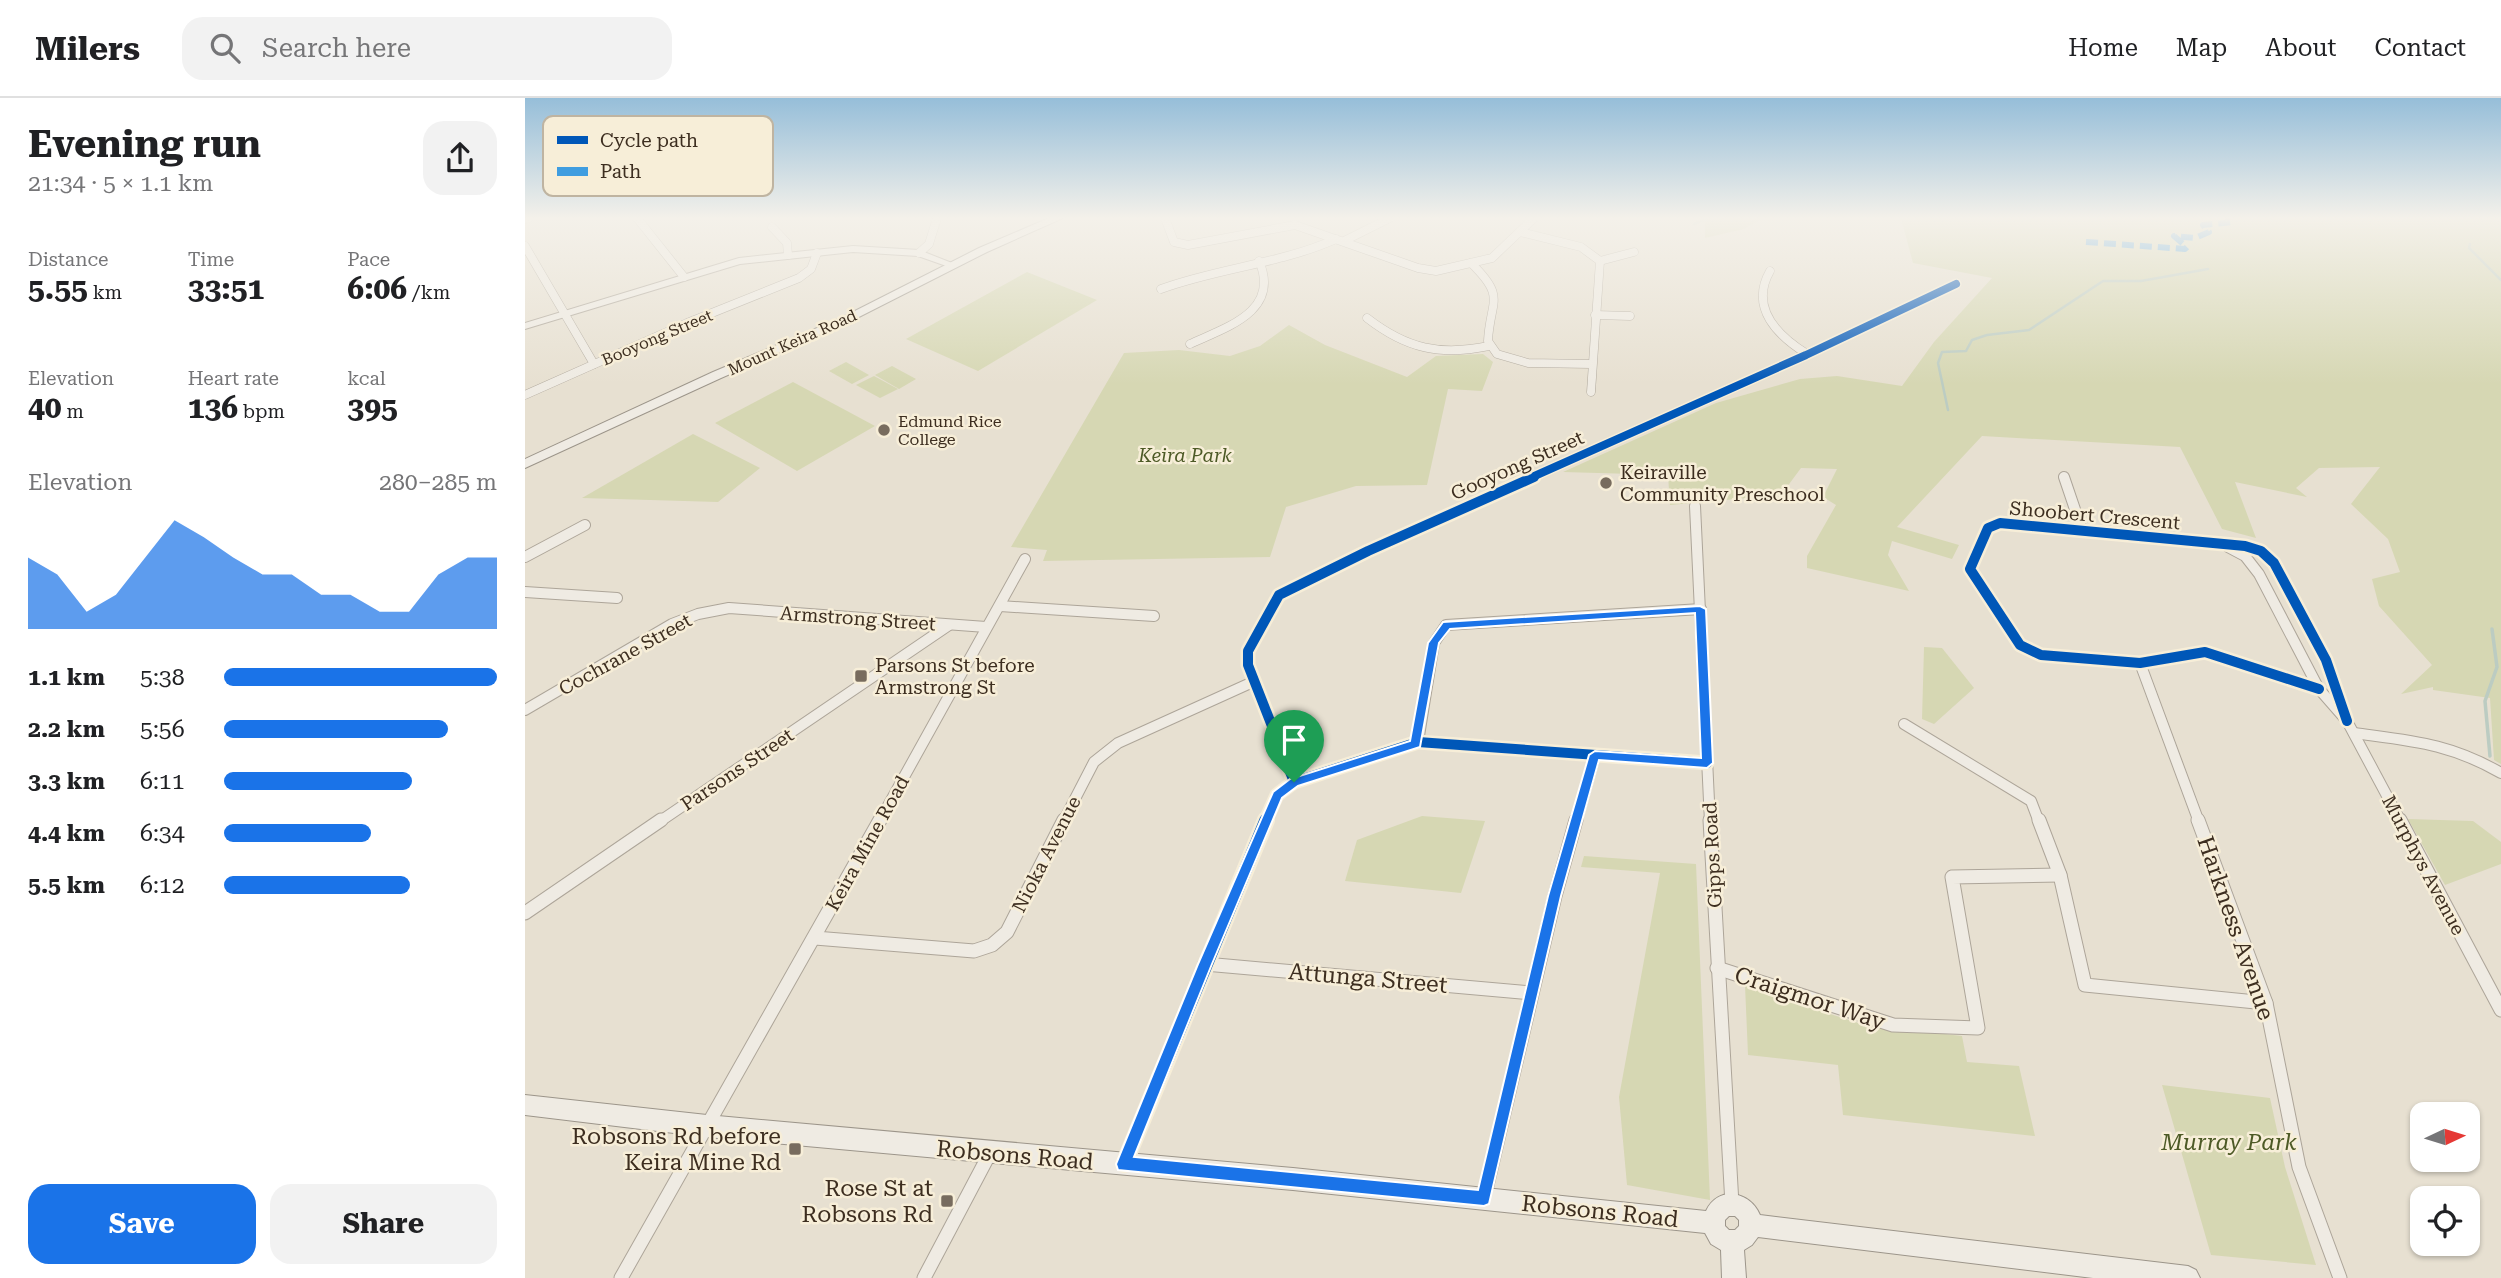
<!DOCTYPE html>
<html lang="en">
<head>
<meta charset="utf-8">
<style>
  body { margin:0; font-family:"Roboto Serif",serif; background:#f2f2f2; color:#202124; height:100vh; display:flex; flex-direction:column; font-size:26px; white-space:nowrap }
  * { box-sizing:border-box; margin:0 }
  p { font-size:23px; color:#757577 }
  .icon { flex:none; width:38px; height:38px; fill:none; stroke:currentColor; stroke-width:2; stroke-linecap:round; stroke-linejoin:round }
  .map { position:relative; flex:1; overflow:hidden }
  .panel { display:flex; flex-direction:column; background:#fff; width:525px }
  .panel>* { flex:none }
  .needle { width:46px; rotate:86deg }
  .tools { position:absolute; left:1885px; top:1004px; display:grid; gap:14px }
  .tools a { display:grid; place-items:center; width:70px; height:70px; border-radius:14px; background:#fff; box-shadow:0 2px 5px #0004; font-size:35px }
  .pin { position:absolute; display:grid; place-items:center; width:60px; height:60px; color:#fff; margin:-72px -30px; border-radius:50% 50% 50% 0; rotate:-45deg; box-shadow:0 0 7px #0007 }
  .pin .icon { rotate:45deg }
  .round { display:grid; place-items:center; flex:none; width:74px; height:74px; border-radius:21px; background:#f2f2f2 }
  .head { display:flex; align-items:center; justify-content:space-between; height:119px; padding:0 28px }
  h1 { font-size:38px; font-weight:700; line-height:52px }
  .figures { display:grid; grid-template-columns:repeat(3,1fr); gap:10px; height:119px; padding:7px 28px }
  .figures div { display:grid; align-content:center }
  .figures b { font-size:30px; font-weight:700 }
  .figures small { font-size:19px; font-weight:400 }
  .figures p { font-size:19px }
  .chart { height:196px; padding:14px 28px }
  .chart p { display:flex; justify-content:space-between }
  .chart svg { width:100%; height:126px; margin-top:7px; fill:#1a73e8; opacity:.7 }
  .button { display:flex; gap:14px; margin-top:auto; padding:14px 28px }
  .button a { flex:1; height:80px; border-radius:21px; background:#1a73e8; color:#fff; font-size:28px; font-weight:700; line-height:80px; text-align:center }
  .button a+a { background:#f2f2f2; color:#202124 }
  ul { padding:0 28px; list-style:none; font-size:23px }
  li { display:grid; grid-template-columns:112px 84px 1fr; align-items:center; height:52px }
  li i { height:18px; border-radius:9px; background:#1a73e8 }
  header { display:flex; align-items:center; gap:42px; box-sizing:border-box; height:98px; padding:0 35px; background:#fff; border-bottom:2px solid #e0e0e0 }
  header strong { font-size:33px }
  nav { display:flex; gap:38px; margin-inline-start:auto; font-size:24px }
  .search { width:490px; height:63px; background:#f2f2f2; display:flex; align-items:center; gap:18px; box-sizing:border-box; padding:0 24px; border-radius:21px; color:#757577; font-size:26px }
  main { display:flex; flex:1; min-height:0 }
  .map>svg:first-child { display:block }
  .green { fill:#d6d7b3 }
  .lines { fill:none; stroke-linecap:round; stroke-linejoin:round }
  .stream-far1 { stroke:#bcccc2; stroke-width:2.5 }
  .stream { stroke:#bcccc2; stroke-width:3.5 }
  .minor-far2-casing { stroke:#ada599; stroke-width:9 }
  .minor-far1-casing { stroke:#ada599; stroke-width:12 }
  .minor-casing { stroke:#ada599; stroke-width:15 }
  .tertiary-casing { stroke:#ada599; stroke-width:2 }
  .secondary-casing { stroke:#9c958a; stroke-width:2 }
  .minor-far2 { stroke:#efebe3; stroke-width:8 }
  .minor-far1 { stroke:#efebe3; stroke-width:10 }
  .minor { stroke:#efebe3; stroke-width:13 }
  .tertiary { fill:#efebe3; fill-rule:evenodd }
  .secondary { fill:#efebe3; fill-rule:evenodd }
  .quiet { stroke:#3f9de0; stroke-width:6; stroke-dasharray:12 6; stroke-linecap:butt }
  .cycleway-far2-casing { stroke:#f7eed8; stroke-width:11 }
  .cycleway-far1-casing { stroke:#f7eed8; stroke-width:15 }
  .cycleway-casing { stroke:#f7eed8; stroke-width:18 }
  .cycleway-far2 { stroke:#0057b8; stroke-width:8 }
  .cycleway-far1 { stroke:#0057b8; stroke-width:10 }
  .cycleway { stroke:#0057b8; stroke-width:13 }
  .route { fill:#1a73e8; stroke:#fff; stroke-width:2; fill-rule:evenodd }
  .poi-dot { fill:#786c5e; stroke:#f7eed8; stroke-width:2.5 }
  .labels { text-anchor:middle; stroke-width:5; stroke-linejoin:round; paint-order:stroke }
  .far-street-label { font-size:16px; fill:#3d2e20; stroke:#f7eed8 }
  .far-poi-label { font-size:16px; fill:#3d2e20; stroke:#f7eed8; text-anchor:start }
  .park-label { font-size:19px; font-style:italic; fill:#4d5a26; stroke:#f7eed8 }
  .street-label { font-size:19px; fill:#3d2e20; stroke:#f7eed8 }
  .poi-label { font-size:19px; fill:#3d2e20; stroke:#f7eed8; text-anchor:start }
  .near-street-label { font-size:23px; fill:#3d2e20; stroke:#f7eed8 }
  .near-poi-label { font-size:23px; fill:#3d2e20; stroke:#f7eed8; text-anchor:end }
  .near-park-label { font-size:23px; font-style:italic; fill:#4d5a26; stroke:#f7eed8 }
  .key { fill:#f7eed8; stroke:#bfb4a1; stroke-width:2 }
  .key-label { font-size:19px; fill:#3d2e20 }
</style>
</head>
<body>
<header>
<strong>Milers</strong>
<div class="search"><svg class="icon" aria-label="search" viewBox="0 0 24 24"><circle cx="10" cy="10" r="6"/><path d="M15 15l6 6"/></svg>Search here</div>
<nav><a>Home</a><a>Map</a><a>About</a><a>Contact</a></nav>
</header>
<main>
<section class="panel">
<div class="head"><div><h1>Evening run</h1><p>21:34 · 5 × 1.1 km</p></div><a class="round"><svg class="icon" aria-label="share" viewBox="0 0 24 24"><path d="M12 15V3M7 8l5-5 5 5M5 13v7h14v-7"/></svg></a></div>
<div class="figures">
<div><p>Distance</p><b>5.55<small> km</small></b></div>
<div><p>Time</p><b>33:51</b></div>
<div><p>Pace</p><b>6:06<small> /km</small></b></div>
</div>
<div class="figures">
<div><p>Elevation</p><b>40<small> m</small></b></div>
<div><p>Heart rate</p><b>136<small> bpm</small></b></div>
<div><p>kcal</p><b>395</b></div>
</div>
<div class="chart"><p><span>Elevation</span>280–285 m</p>
<svg viewBox="0 0 160 44" preserveAspectRatio="none"><path d="M0 44V19L10 25L20 38L30 32L40 19L50 6L60 12L70 19L80 25L90 25L100 32L110 32L120 38L130 38L140 25L150 19L160 19V44z"/></svg>
</div>
<ul>
<li><b>1.1 km</b>5:38<i style="width:100%"></i></li>
<li><b>2.2 km</b>5:56<i style="width:82%"></i></li>
<li><b>3.3 km</b>6:11<i style="width:69%"></i></li>
<li><b>4.4 km</b>6:34<i style="width:54%"></i></li>
<li><b>5.5 km</b>6:12<i style="width:68%"></i></li>
</ul>
<div class="button"><a>Save</a><a>Share</a></div>
</section>
<div class="map">
<svg width="1976" height="1180" viewBox="0 0 1976 1180">
  <rect width="100%" height="100%" fill="#e7e0d1"/>
  <g class="green">
    <path d="M1180 120H1238L1219 131 1180 140Z"/>
    <path d="M1376 120H1976V666L1969 662 1965 600 1908 592V589L1876 596 1907 567 1854 508 1847 481 1875 474 1863 441 1826 406 1855 369 1794 370 1771 390 1782 399 1710 384 1731 440 1697 431 1655 349 1457 338 1372 429 1434 447 1427 461 1367 443 1363 457 1384 493 1282 470V458L1311 407 1298 399 1312 371 1276 370 1256 397 1145 407 1143 377 1038 374 1191 305 1275 281 1312 278 1377 288 1409 244 1467 180 1388 165Z"/>
    <path d="M502 174 572 202 453 273 381 241Z"/>
    <path d="M764 227 800 247 882 279 911 258 958 256 968 264 957 293 923 291 902 387 831 388 761 409 745 459 518 463 522 452 486 449 599 255 654 252 705 258 735 248Z"/>
    <path d="M321 264 344 277 327 286 304 273Z"/>
    <path d="M367 268 391 281 374 291 350 277Z"/>
    <path d="M349 278 373 291 355 300 331 287Z"/>
    <path d="M268 284 350 328 272 373 190 325Z"/>
    <path d="M168 336 235 370 193 404 57 400Z"/>
    <path d="M1399 549 1417 550 1449 590 1409 626 1397 621Z"/>
    <path d="M897 718 960 723 936 795 820 783 832 742Z"/>
    <path d="M1883 721 1948 723 1976 744V766L1920 787Z"/>
    <path d="M1059 758 1171 766 1185 1102 1102 1087 1094 999 1135 775 1056 769Z"/>
    <path d="M1220 887 1248 892 1283 909 1340 927 1437 938 1442 964 1494 968 1510 1038 1318 1017 1313 967 1223 957Z"/>
    <path d="M1637 987 1745 1000 1760 1069 1791 1167 1686 1157Z"/>
  </g>
  <g class="lines">
    <g class="stream-far1">
      <path d="M1169 126 1183 120"/>
      <path d="M1945 146 1944 150 1976 182"/>
      <path d="M1423 312 1413 265 1417 254 1441 253 1447 242 1462 237 1504 232 1578 183H1616L1683 171"/>
    </g>
    <path class="stream" d="M1965 658 1960 603 1972 569 1967 531"/>
    <defs>
      <g id="minor-far2">
        <path d="M112 120 159 179"/>
        <path d="M640 120 649 144 663 147 770 127 893 170 911 173 967 160 1009 120"/>
        <path d="M0 121 4 120"/>
        <path d="M247 129 262 145 263 157"/>
        <path d="M995 134 1056 149 1075 163 1066 294"/>
        <path d="M819 143 865 120"/>
        <path d="M0 148 69 266"/>
        <path d="M394 155 404 146 412 120"/>
        <path d="M1075 163 1109 154"/>
        <path d="M946 165C982 200 965 202 963 243L972 256 1003 265 1066 266"/>
        <path d="M1245 173C1224 210 1253 238 1282 256"/>
        <path d="M636 191C693 170 755 166 811 141"/>
        <path d="M1070 217 1105 218"/>
        <path d="M842 220C882 251 915 258 964 248"/>
        <path d="M665 246C702 229 756 213 734 163"/>
        <path d="M0 297 162 225 274 180 286 171 292 155"/>
        <path d="M1005 380 1281 257 1431 186"/>
      </g>
      <g id="minor-far1">
        <path d="M1539 379 1557 432"/>
        <path d="M1170 408 1185 724"/>
        <path d="M1703 449 1720 458 1734 476 1794 591 1822 623 1876 724"/>
        <path d="M0 459 60 427"/>
        <path d="M0 494 92 500"/>
        <path d="M475 508 629 518"/>
        <path d="M1615 565 1674 724"/>
        <path d="M1794 591 1680 554 1615 565 1516 557 1495 547 1445 471 1463 430 1475 425 1720 448 1736 453 1749 465 1801 562 1822 623"/>
        <path d="M0 612 147 526 173 516 204 510 461 529"/>
        <path d="M1379 626 1506 703 1514 724"/>
        <path d="M1829 635C1887 643 1924 645 1976 675"/>
        <path d="M893 644 909 545 921 527 1176 511"/>
        <path d="M769 684 723 567V553L754 497 843 453 1009 379"/>
        <path d="M134 724 424 527"/>
        <path d="M354 724 500 461"/>
        <path d="M538 724 569 664 593 645 730 583"/>
        <path d="M740 724 752 697 769 684 893 644 1182 665"/>
        <path d="M1051 724 1070 657"/>
      </g>
      <g id="minor">
        <path d="M1185 722 1207 1106"/>
        <path d="M1514 722 1535 777 1560 887 1741 905"/>
        <path d="M1673 722 1741 905 1774 1069 1815 1180"/>
        <path d="M1875 722 1976 912"/>
        <path d="M0 815 136 722"/>
        <path d="M290 840 449 853 467 847 482 834 539 722"/>
        <path d="M680 866 1006 895"/>
        <path d="M1192 870 1368 927 1453 930 1427 779 1535 777"/>
        <path d="M599 1066 741 722"/>
        <path d="M959 1100 1030 798 1051 722"/>
        <path d="M96 1180 355 722"/>
        <path d="M399 1180 465 1055"/>
      </g>
      <path id="tertiary" d="M328 148 394 152 432 167 427 170 393 158 328 154 215 166 0 231V225L214 160Z"/>
      <g id="secondary">
        <path d="M524 120H538L462 154 326 223 196 280 0 370V361L188 274 318 219 454 150Z"/>
        <path d="M0 997 182 1017 768 1070 1181 1113C1193 1087 1225 1093 1235 1117L1663 1168 1671 1172 1675 1180H1568L1233 1139 1227 1147 1219 1152 1221 1180H1197L1196 1152 1186 1146 1180 1135 768 1092 182 1039 0 1017ZM1204 1118H1210L1214 1122V1128L1210 1132H1204L1200 1128V1122Z"/>
      </g>
    </defs>
    <use href="#minor-far2" class="minor-far2-casing"/>
    <use href="#minor-far1" class="minor-far1-casing"/>
    <use href="#minor" class="minor-casing"/>
    <use href="#tertiary" class="tertiary-casing"/>
    <use href="#secondary" class="secondary-casing"/>
    <use href="#minor-far2" class="minor-far2"/>
    <use href="#minor-far1" class="minor-far1"/>
    <use href="#minor" class="minor"/>
    <use href="#tertiary" class="tertiary"/>
    <use href="#secondary" class="secondary"/>
    <path class="quiet" d="M1561 144 1660 151 1662 149 1649 138 1670 140 1684 134 1678 127 1707 124 1701 120"/>
    <defs>
      <path id="cycleway-far2" d="M1005 380 1281 257 1431 186"/>
      <g id="cycleway-far1">
        <path d="M1794 591 1680 554 1615 565 1516 557 1495 547 1445 471 1463 430 1475 425 1720 448 1736 453 1749 465 1801 562 1822 623"/>
        <path d="M769 684 723 567V553L754 497 843 453 1009 379"/>
        <path d="M740 724 752 697 769 684 893 644 1182 665"/>
      </g>
      <path id="cycleway" d="M599 1066 741 722"/>
    </defs>
    <use href="#cycleway-far2" class="cycleway-far2-casing"/>
    <use href="#cycleway-far1" class="cycleway-far1-casing"/>
    <use href="#cycleway" class="cycleway-casing"/>
    <use href="#cycleway-far2" class="cycleway-far2"/>
    <use href="#cycleway-far1" class="cycleway-far1"/>
    <use href="#cycleway" class="cycleway"/>
  </g>
  <linearGradient id="sky" x2="0" y2="1"><stop stop-color="#96bed9"/><stop offset="0.42" stop-color="#f4f1ea"/><stop offset="1" stop-color="#f4f1ea" stop-opacity="0"/></linearGradient>
  <rect width="1976" height="286" fill="url(#sky)"/>
  <path class="route" d="M1175 508 1181 511 1188 665 1182 670 1074 662 1036 798 964 1106 959 1108 593 1072 591 1066 673 866 748 694 765 681 885 643 903 545 918 524ZM1170 515 1176 660 1070 653 1064 657 1023 798 953 1092 609 1059 687 866 757 700 773 688 895 649 914 545 925 531Z"/>
  <g class="poi-dot">
    <circle cx="359" cy="332" r="7"/>
    <circle cx="1081" cy="385" r="7"/>
    <rect x="329" y="571" width="14" height="14" rx="3.5"/>
    <rect x="263" y="1044" width="14" height="14" rx="3.5"/>
    <rect x="415" y="1096" width="14" height="14" rx="3.5"/>
  </g>
  <g class="labels">
    <g class="far-street-label">
      <text transform="translate(132 239) rotate(-23)" y="6">Booyong Street</text>
      <text transform="translate(267 244) rotate(-24)" y="6">Mount Keira Road</text>
    </g>
    <g class="far-poi-label">
      <text x="373" y="329">Edmund Rice<tspan x="373" dy="18">College</tspan></text>
    </g>
    <g class="park-label">
      <text x="660" y="364">Keira Park</text>
    </g>
    <g class="street-label">
      <text transform="translate(992 367) rotate(-24)" y="7">Gooyong Street</text>
      <text transform="translate(1570 417) rotate(5)" y="7">Shoobert Crescent</text>
      <text transform="translate(333 520) rotate(4)" y="7">Armstrong Street</text>
      <text transform="translate(100 556) rotate(-29)" y="7">Cochrane Street</text>
      <text transform="translate(212 671) rotate(-34)" y="7">Parsons Street</text>
      <text transform="translate(342 745) rotate(-61)" y="7">Keira Mine Road</text>
      <text transform="translate(521 756) rotate(-63)" y="7">Nioka Avenue</text>
      <text transform="translate(1187 757) rotate(-93)" y="7">Gipps Road</text>
      <text transform="translate(1899 767) rotate(62)" y="7">Murphys Avenue</text>
    </g>
    <g class="poi-label">
      <text x="1095" y="381">Keiraville<tspan x="1095" dy="22">Community Preschool</tspan></text>
      <text x="350" y="574">Parsons St before<tspan x="350" dy="22">Armstrong St</tspan></text>
    </g>
    <g class="near-street-label">
      <text transform="translate(1711 830) rotate(71)" y="8">Harkness Avenue</text>
      <text transform="translate(843 880) rotate(5)" y="8">Attunga Street</text>
      <text transform="translate(1285 900) rotate(18)" y="8">Craigmor Way</text>
      <text transform="translate(490 1057) rotate(5)" y="8">Robsons Road</text>
      <text transform="translate(1075 1113) rotate(6)" y="8">Robsons Road</text>
    </g>
    <g class="near-poi-label">
      <text x="256" y="1046">Robsons Rd before<tspan x="256" dy="26">Keira Mine Rd</tspan></text>
      <text x="408" y="1098">Rose St at<tspan x="408" dy="26">Robsons Rd</tspan></text>
    </g>
    <g class="near-park-label">
      <text x="1704" y="1052">Murray Park</text>
    </g>
  </g>
  <rect x="18" y="18" width="230" height="80" rx="10" class="key"/>
  <rect x="32" y="38" width="31" height="8" fill="#0057b8"/>
  <rect x="32" y="69" width="31" height="9" fill="#3f9de0"/>
  <g class="key-label">
    <text x="75" y="49">Cycle path</text>
    <text x="75" y="80">Path</text>
  </g>
</svg>
<div class="tools">
<a><svg class="needle" viewBox="-14 -14 28 28"><path d="M0-13l5 13h-10z" fill="#e53935"/><path d="M0 13l5-13h-10z" fill="#757577"/></svg></a>
<a><svg class="icon" aria-label="locate" viewBox="0 0 24 24"><circle cx="12" cy="12" r="6"/><path d="M12 2v4M12 18v4M2 12h4M18 12h4"/></svg></a>
</div>
<div class="pin" style="left:769px;top:684px;background:#1e9e55"><svg class="icon" aria-label="arrive" viewBox="0 0 24 24"><path d="M6 21V4h12l-3 4 3 4H6"/></svg></div>
</div>
</main>
</body>
</html>
